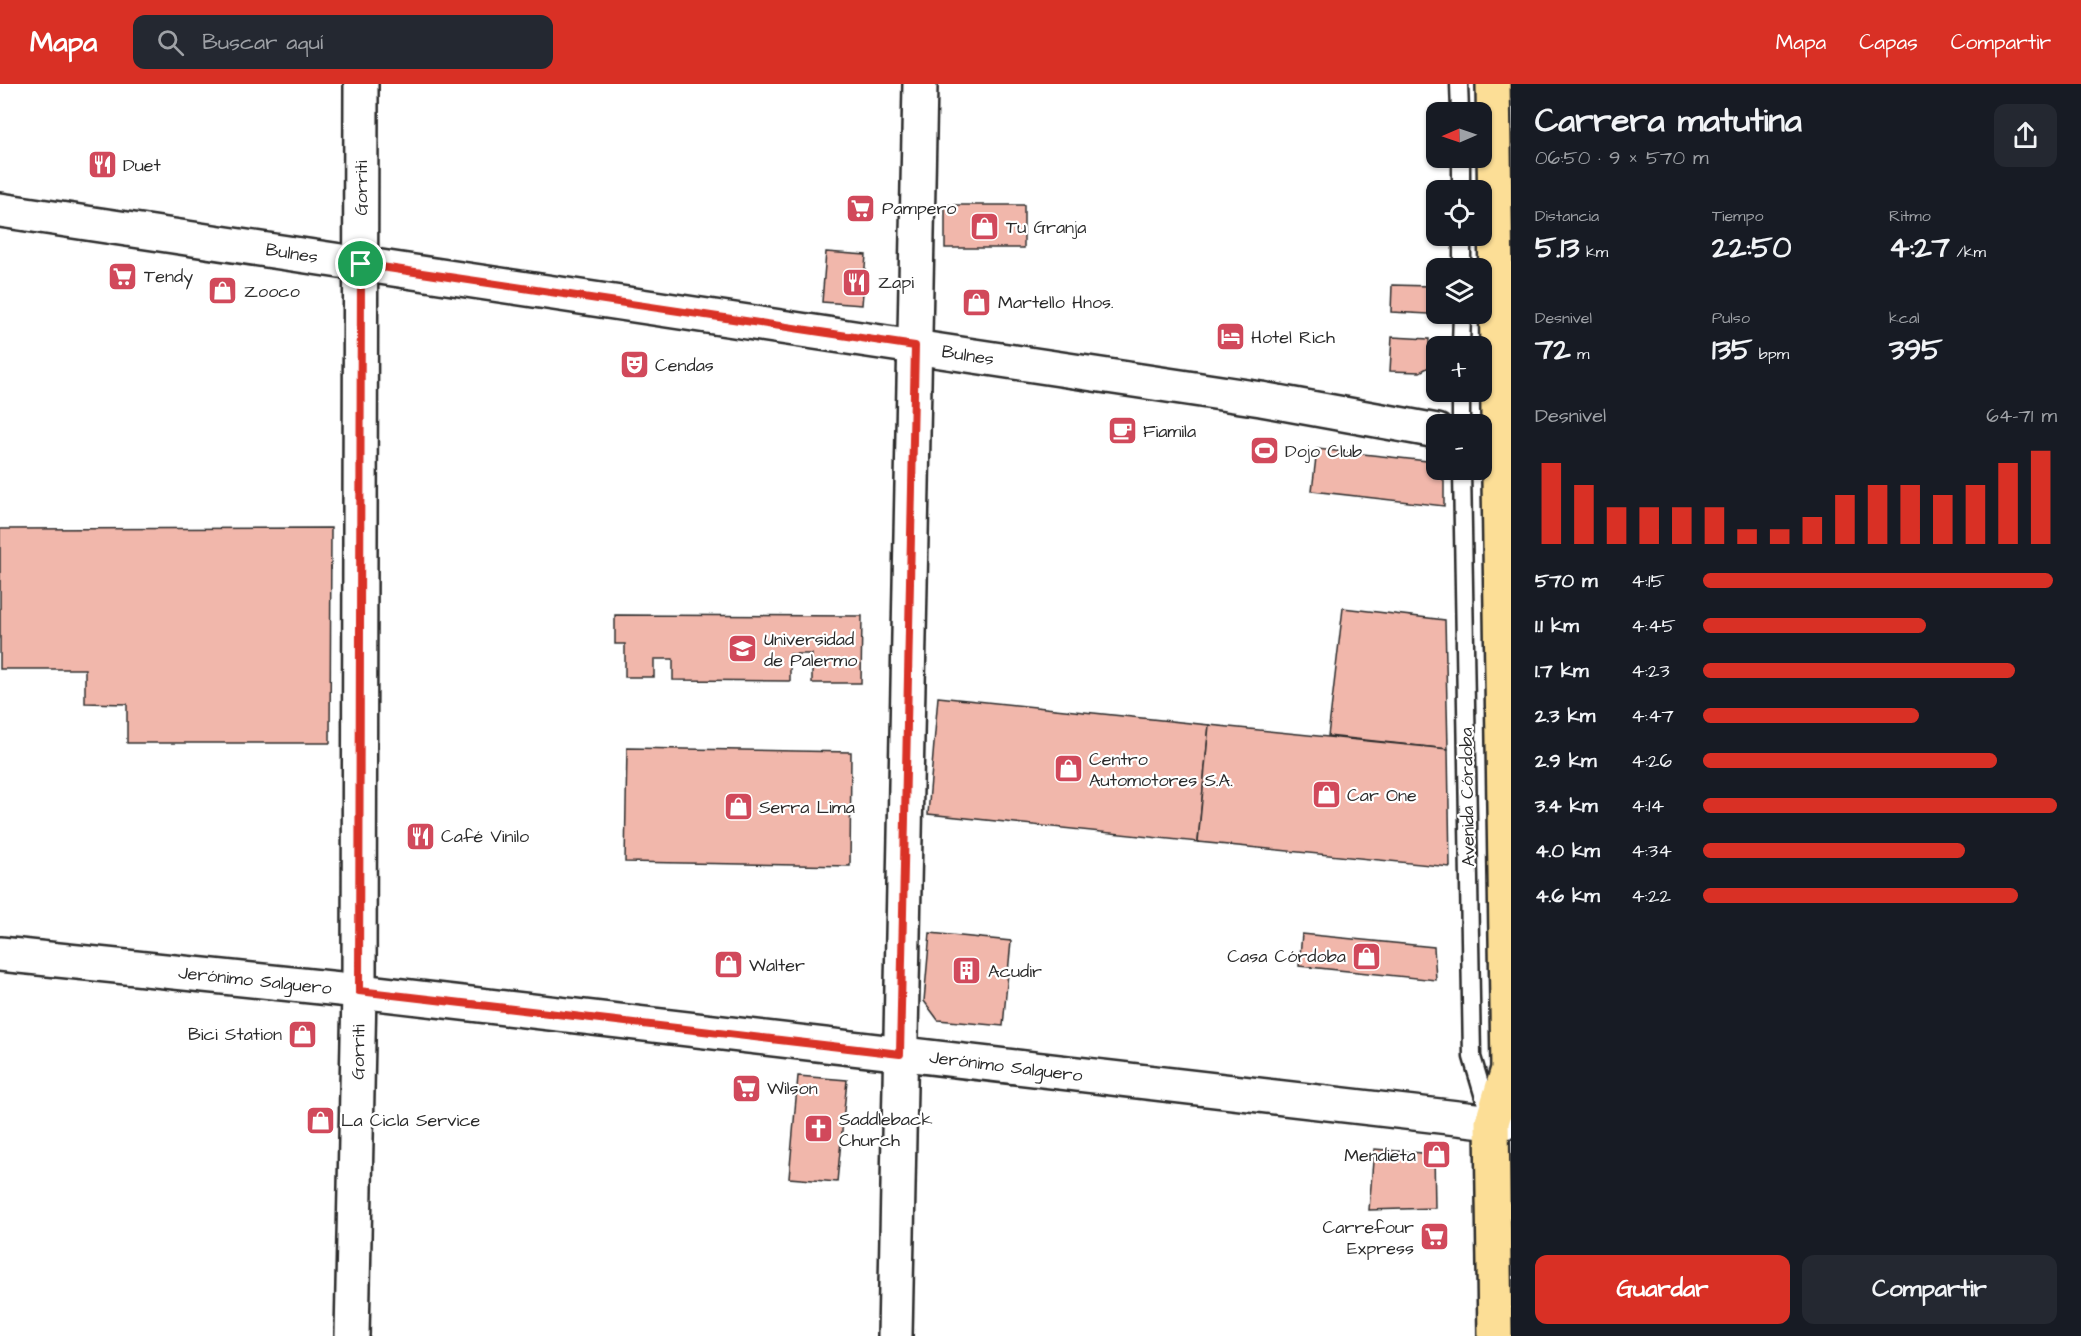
<!DOCTYPE html>
<html lang="es">
<head>
<meta charset="utf-8">
<style>
  body { margin:0; font-family:"Architects Daughter",sans-serif; background:#242831; color:#f1f3f6; height:100vh; display:flex; flex-direction:column; font-size:22px; white-space:nowrap }
  * { box-sizing:border-box; margin:0 }
  p { font-size:20px; color:#9ea1a6 }
  .icon { flex:none; width:33px; height:33px; fill:none; stroke:currentColor; stroke-width:2; stroke-linecap:round; stroke-linejoin:round }
  .map { position:relative; flex:1; overflow:hidden }
  .side { display:flex; flex-direction:column; background:#171b24; width:570px }
  .side>* { flex:none }
  .needle { width:39px; rotate:268deg }
  .tools { position:absolute; left:1426px; top:18px; display:grid; gap:12px }
  .tools a { display:grid; place-items:center; width:66px; height:66px; border-radius:12px; background:#171b24; box-shadow:0 2px 4px #0004; font-size:30px }
  .pin { position:absolute; display:grid; place-items:center; width:51px; height:51px; color:#fff; margin:-26px; border:3px solid #fff; border-radius:50%; box-shadow:0 2px 6px #0007 }
  .round { display:grid; place-items:center; flex:none; width:63px; height:63px; border-radius:12px; background:#242831 }
  .summary { display:flex; align-items:center; justify-content:space-between; height:102px; padding:0 24px }
  h1 { font-size:33px; font-weight:700; line-height:45px }
  .stats { display:grid; grid-template-columns:repeat(3,1fr); gap:9px; height:102px; padding:6px 24px }
  .stats div { display:grid; align-content:center }
  .stats b { font-size:30px; font-weight:700 }
  .stats small { font-size:16px; font-weight:400 }
  .stats p { font-size:16px }
  .chart { height:168px; padding:12px 24px }
  .chart p { display:flex; justify-content:space-between }
  .chart svg { width:100%; height:108px; margin-top:6px; stroke:#d93025; stroke-width:6 }
  .cta { display:flex; gap:12px; margin-top:auto; padding:12px 24px }
  .cta a { flex:1; height:69px; border-radius:12px; background:#d93025; color:#fff; font-size:24px; font-weight:700; line-height:69px; text-align:center }
  .cta a+a { background:#242831; color:#f1f3f6 }
  ul { padding:0 24px; list-style:none; font-size:20px }
  li { display:grid; grid-template-columns:96px 72px 1fr; align-items:center; height:45px }
  li i { height:15px; border-radius:8px; background:#d93025 }
  header { display:flex; align-items:center; gap:36px; box-sizing:border-box; height:84px; padding:0 30px; background:#d93025; color:#fff }
  header strong { font-size:28px }
  nav { display:flex; gap:33px; margin-inline-start:auto; font-size:21px }
  .search { width:420px; height:54px; background:#242831; display:flex; align-items:center; gap:15px; box-sizing:border-box; padding:0 21px; border-radius:12px; color:#9ea1a6; font-size:22px }
  main { display:flex; flex:1; min-height:0 }
  .map>svg:first-child { display:block }
  .building { fill:#f1b7ab; stroke:#2b2b2b; stroke-width:1.5 }
  .lines { fill:none; stroke-linecap:round; stroke-linejoin:round }
  .lane-casing { stroke:#2b2b2b; stroke-width:21 }
  .street-casing { stroke:#2b2b2b; stroke-width:38 }
  .secondary-casing { stroke:#2b2b2b; stroke-width:38 }
  .primary-casing { stroke:#2b2b2b; stroke-width:38 }
  .lane { stroke:#fff; stroke-width:16 }
  .street { stroke:#fff; stroke-width:33 }
  .secondary { stroke:#fff; stroke-width:33 }
  .primary { stroke:#fcde96; stroke-width:33 }
  .route-casing { stroke:#fff; stroke-width:12 }
  .route { stroke:#d93025; stroke-width:8 }
  .labels { text-anchor:middle; stroke-width:4.5; stroke-linejoin:round; paint-order:stroke }
  .poi-label { font-size:18px; fill:#2b2b2b; stroke:#fff; text-anchor:start }
  .street-label { font-size:18px; fill:#2b2b2b; stroke:#fff }
</style>
</head>
<body>
<header>
<strong>Mapa</strong>
<div class="search"><svg class="icon" aria-label="search" viewBox="0 0 24 24"><circle cx="10" cy="10" r="6"/><path d="M15 15l6 6"/></svg>Buscar aquí</div>
<nav><a>Mapa</a><a>Capas</a><a>Compartir</a></nav>
</header>
<main>
<div class="map">
<svg width="1511" height="1252" viewBox="0 0 1511 1252">
  <rect width="100%" height="100%" fill="#fff"/>
  <filter id="ink" filterUnits="userSpaceOnUse"><feTurbulence type="fractalNoise" baseFrequency=".0167" numOctaves="2"/><feDisplacementMap in="SourceGraphic" scale="12" xChannelSelector="R" yChannelSelector="G"/><feConvolveMatrix kernelMatrix="1 2 1 2 8 2 1 2 1" color-interpolation-filters="sRGB"/></filter>
  <g filter="url(#ink)">
    <g class="building">
      <rect x="945" y="121" width="79" height="43"/>
      <path d="M826 168 866 171 862 221 822 218Z"/>
      <path d="M1392 201 1430 202 1429 230 1391 228Z"/>
      <path d="M1392 253 1429 255V283L1420 288 1390 287Z"/>
      <path d="M1317 365 1427 377 1444 397V422L1312 407Z"/>
      <path d="M331 444 330 659H127V620L85 619V585H0V445Z"/>
      <path d="M1343 524 1445 536 1448 665 1328 652Z"/>
      <path d="M615 531 862 532 861 599H812V570H790V597L673 596V575H654V593H625V560H615Z"/>
      <path d="M938 613 1209 641 1198 758 928 730Z"/>
      <path d="M1209 641 1448 665 1450 783 1198 758Z"/>
      <path d="M627 664 851 668 850 782 625 778Z"/>
      <path d="M930 849 1011 857 1003 942 938 936 924 917Z"/>
      <path d="M1302 850 1434 863 1436 896 1299 882Z"/>
      <path d="M798 992 847 996 837 1098 789 1094Z"/>
      <path d="M1374 1065 1434 1070 1435 1124 1369 1126Z"/>
    </g>
    <g class="lines">
      <defs>
        <g id="lane">
          <path d="M1459 0 1460 28"/>
          <path d="M1461 74V106"/>
          <path d="M1462 184V152"/>
          <path d="M1461 262 1462 230"/>
          <path d="M1461 340V308"/>
          <path d="M1462 386 1472 973 1489 1030"/>
        </g>
        <g id="street">
          <path d="M0 126 1261 315 1437 347"/>
          <path d="M352 1252 359 907 361 0"/>
          <path d="M895 1252 920 0"/>
        </g>
        <path id="secondary" d="M0 870 359 907 1492 1038 1511 1037"/>
        <path id="primary" d="M1493 0 1508 985 1492 1038 1495 1252"/>
      </defs>
      <use href="#lane" class="lane-casing"/>
      <use href="#street" class="street-casing"/>
      <use href="#secondary" class="secondary-casing"/>
      <use href="#primary" class="primary-casing"/>
      <use href="#lane" class="lane"/>
      <use href="#street" class="street"/>
      <use href="#secondary" class="secondary"/>
      <use href="#primary" class="primary"/>
    </g>
  </g>
  <g class="lines" filter="url(#ink)">
    <defs>
      <path id="route" d="M361 180 915 262 900 970 359 907Z"/>
    </defs>
    <use href="#route" class="route-casing"/>
    <use href="#route" class="route"/>
  </g>
  <defs>
    <symbol id="restaurant-square" viewBox="-11 -11 22 22"><rect x="-9" y="-9" width="18" height="18" rx="4" fill="#d1495b" stroke="#fff"/><path d="M-5-6h1v4h1v-4h1v4h1v-4h1v5L-1.5 .5V6h-2V.5L-5-1ZM5-6V6H3V1.5H1.5Q1.5-4 5-6Z" fill="#fff"/></symbol>
    <symbol id="supermarket-square" viewBox="-11 -11 22 22"><rect x="-9" y="-9" width="18" height="18" rx="4" fill="#d1495b" stroke="#fff"/><path d="M-6-5.5h2.5l.6 2H6L4.5 2H-2.5L-4.4-4H-6ZM-1.5 3.2a1.3 1.3 0 1 0 .1 0ZM3 3.2a1.3 1.3 0 1 0 .1 0Z" fill="#fff"/></symbol>
    <symbol id="shop-square" viewBox="-11 -11 22 22"><rect x="-9" y="-9" width="18" height="18" rx="4" fill="#d1495b" stroke="#fff"/><path d="M-5-2.5h2.3a2.7 3.5 0 0 1 5.4 0H5L5.5 6h-11ZM-1.5-2.5h3a1.5 2.3 0 0 0-3 0Z" fill="#fff"/></symbol>
    <symbol id="hotel-square" viewBox="-11 -11 22 22"><rect x="-9" y="-9" width="18" height="18" rx="4" fill="#d1495b" stroke="#fff"/><path d="M-6-4.5h1.5V1H6V5H4.5V3h-9V5H-6ZM-4 0a1.8 1.8 0 1 1 3.6 0ZM.5 0V-2.5h3Q6-2.5 6 0Z" fill="#fff"/></symbol>
    <symbol id="theatre-square" viewBox="-11 -11 22 22"><rect x="-9" y="-9" width="18" height="18" rx="4" fill="#d1495b" stroke="#fff"/><path d="M-5-5.5Q0-4 5-5.5V0Q5 5 0 6Q-5 5-5 0ZM-3.3-2.5H-1v1.5H-3.3ZM1-2.5H3.3v1.5H1ZM-2.8 1Q0 5.5 2.8 1Z" fill="#fff"/></symbol>
    <symbol id="cafe-square" viewBox="-11 -11 22 22"><rect x="-9" y="-9" width="18" height="18" rx="4" fill="#d1495b" stroke="#fff"/><path d="M-5.5-4.5H6V0H3Q3 3.5 0 3.5H-2.5Q-5.5 3.5-5.5 0ZM3-3.2v2h1.7v-2ZM-6 4.5H4V6H-6Z" fill="#fff"/></symbol>
    <symbol id="stadium-square" viewBox="-11 -11 22 22"><rect x="-9" y="-9" width="18" height="18" rx="4" fill="#d1495b" stroke="#fff"/><path d="M0-5a6.5 5 0 1 0 0 10a6.5 5 0 1 0 0-10ZM-3.5-1.8h7v3.6h-7Z" fill="#fff"/></symbol>
    <symbol id="university-square" viewBox="-11 -11 22 22"><rect x="-9" y="-9" width="18" height="18" rx="4" fill="#d1495b" stroke="#fff"/><path d="M0-5L7-2L0 1L-7-2ZM-4 1L0 2.5L4 1V4Q0 6-4 4Z" fill="#fff"/></symbol>
    <symbol id="building-square" viewBox="-11 -11 22 22"><rect x="-9" y="-9" width="18" height="18" rx="4" fill="#d1495b" stroke="#fff"/><path d="M-4-6H4V6H1V3H-1V6H-4ZM-2.5-4.3h1.7v1.8h-1.7ZM.8-4.3h1.7v1.8H.8ZM-2.5-1h1.7V.8h-1.7ZM.8-1h1.7V.8H.8Z" fill="#fff"/></symbol>
    <symbol id="church-square" viewBox="-11 -11 22 22"><rect x="-9" y="-9" width="18" height="18" rx="4" fill="#d1495b" stroke="#fff"/><path d="M-1.2-6h2.4v3.5h3.3v2.4h-3.3V6h-2.4V-.1h-3.3v-2.4h3.3Z" fill="#fff"/></symbol>
  </defs>
  <g fill-rule="evenodd">
    <use href="#restaurant-square" x="86" y="64" width="33" height="33"/>
    <use href="#supermarket-square" x="844" y="108" width="33" height="33"/>
    <use href="#shop-square" x="968" y="126" width="33" height="33"/>
    <use href="#supermarket-square" x="106" y="176" width="33" height="33"/>
    <use href="#restaurant-square" x="840" y="182" width="33" height="33"/>
    <use href="#shop-square" x="206" y="190" width="33" height="33"/>
    <use href="#shop-square" x="960" y="202" width="33" height="33"/>
    <use href="#hotel-square" x="1214" y="236" width="33" height="33"/>
    <use href="#theatre-square" x="618" y="264" width="33" height="33"/>
    <use href="#cafe-square" x="1106" y="330" width="33" height="33"/>
    <use href="#stadium-square" x="1248" y="350" width="33" height="33"/>
    <use href="#university-square" x="726" y="548" width="33" height="33"/>
    <use href="#shop-square" x="1052" y="668" width="33" height="33"/>
    <use href="#shop-square" x="1310" y="694" width="33" height="33"/>
    <use href="#shop-square" x="722" y="706" width="33" height="33"/>
    <use href="#restaurant-square" x="404" y="736" width="33" height="33"/>
    <use href="#shop-square" x="1350" y="856" width="33" height="33"/>
    <use href="#shop-square" x="712" y="864" width="33" height="33"/>
    <use href="#building-square" x="950" y="870" width="33" height="33"/>
    <use href="#shop-square" x="286" y="934" width="33" height="33"/>
    <use href="#supermarket-square" x="730" y="988" width="33" height="33"/>
    <use href="#shop-square" x="304" y="1020" width="33" height="33"/>
    <use href="#church-square" x="802" y="1028" width="33" height="33"/>
    <use href="#shop-square" x="1420" y="1054" width="33" height="33"/>
    <use href="#supermarket-square" x="1418" y="1136" width="33" height="33"/>
  </g>
  <g class="labels">
    <g class="poi-label">
      <text x="123" y="87">Duet</text>
      <text x="882" y="130">Pampero</text>
      <text x="1006" y="149">Tu Granja</text>
      <text x="144" y="198">Tendy</text>
      <text x="878" y="204">Zapi</text>
      <text x="244" y="213">Zooco</text>
      <text x="998" y="224">Martello Hnos.</text>
      <text x="1251" y="259">Hotel Rich</text>
      <text x="655" y="287">Cendas</text>
      <text x="1143" y="353">Fiamila</text>
      <text x="1285" y="373">Dojo Club</text>
      <text x="764" y="561">Universidad<tspan x="764" dy="21">de Palermo</tspan></text>
      <text x="1089" y="681">Centro<tspan x="1089" dy="21">Automotores S.A.</tspan></text>
      <text x="1347" y="717">Car One</text>
      <text x="759" y="729">Serra Lima</text>
      <text x="441" y="758">Café Vinilo</text>
      <text x="1346" y="878" text-anchor="end">Casa Córdoba</text>
      <text x="749" y="887">Walter</text>
      <text x="988" y="893">Acudir</text>
      <text x="282" y="956" text-anchor="end">Bici Station</text>
      <text x="767" y="1010">Wilson</text>
      <text x="839" y="1041">Saddleback<tspan x="839" dy="21">Church</tspan></text>
      <text x="341" y="1042">La Cicla Service</text>
      <text x="1416" y="1077" text-anchor="end">Mendieta</text>
      <text x="1414" y="1149" text-anchor="end">Carrefour<tspan x="1414" dy="21">Express</tspan></text>
    </g>
    <g class="street-label">
      <text transform="translate(361 104) rotate(-90)" y="6">Gorriti</text>
      <text transform="translate(292 169) rotate(9)" y="6">Bulnes</text>
      <text transform="translate(968 271) rotate(9)" y="6">Bulnes</text>
      <text transform="translate(1467 713) rotate(-91)" y="6">Avenida Córdoba</text>
      <text transform="translate(255 896) rotate(6)" y="6">Jerónimo Salguero</text>
      <text transform="translate(358 968) rotate(-89)" y="6">Gorriti</text>
      <text transform="translate(1006 982) rotate(7)" y="6">Jerónimo Salguero</text>
    </g>
  </g>
</svg>
<div class="tools">
<a><svg class="needle" viewBox="-14 -14 28 28"><path d="M0-13l5 13h-10z" fill="#e53935"/><path d="M0 13l5-13h-10z" fill="#9ea1a6"/></svg></a>
<a><svg class="icon" aria-label="locate" viewBox="0 0 24 24"><circle cx="12" cy="12" r="6"/><path d="M12 2v4M12 18v4M2 12h4M18 12h4"/></svg></a>
<a><svg class="icon" aria-label="layers" viewBox="0 0 24 24"><path d="M12 4l9 5-9 5-9-5zM3 14l9 5 9-5"/></svg></a>
<a>+</a>
<a>−</a>
</div>
<div class="pin" style="left:361px;top:180px;background:#1e9e55"><svg class="icon" aria-label="arrive" viewBox="0 0 24 24"><path d="M6 21V4h12l-3 4 3 4H6"/></svg></div>
</div>
<section class="side">
<div class="summary"><div><h1>Carrera matutina</h1><p>06:50 · 9 × 570 m</p></div><a class="round"><svg class="icon" aria-label="share" viewBox="0 0 24 24"><path d="M12 15V3M7 8l5-5 5 5M5 13v7h14v-7"/></svg></a></div>
<div class="stats">
<div><p>Distancia</p><b>5.13<small> km</small></b></div>
<div><p>Tiempo</p><b>22:50</b></div>
<div><p>Ritmo</p><b>4:27<small> /km</small></b></div>
</div>
<div class="stats">
<div><p>Desnivel</p><b>72<small> m</small></b></div>
<div><p>Pulso</p><b>135<small> bpm</small></b></div>
<div><p>kcal</p><b>395</b></div>
</div>
<div class="chart"><p><span>Desnivel</span>64–71 m</p>
<svg viewBox="0 0 160 44" preserveAspectRatio="none"><path d="M5 44V11M15 44V20M25 44V29M35 44V29M45 44V29M55 44V29M65 44V38M75 44V38M85 44V33M95 44V24M105 44V20M115 44V20M125 44V24M135 44V20M145 44V11M155 44V6"/></svg>
</div>
<ul>
<li><b>570 m</b>4:15<i style="width:99%"></i></li>
<li><b>1.1 km</b>4:45<i style="width:63%"></i></li>
<li><b>1.7 km</b>4:23<i style="width:88%"></i></li>
<li><b>2.3 km</b>4:47<i style="width:61%"></i></li>
<li><b>2.9 km</b>4:26<i style="width:83%"></i></li>
<li><b>3.4 km</b>4:14<i style="width:100%"></i></li>
<li><b>4.0 km</b>4:34<i style="width:74%"></i></li>
<li><b>4.6 km</b>4:22<i style="width:89%"></i></li>
</ul>
<div class="cta"><a>Guardar</a><a>Compartir</a></div>
</section>
</main>
</body>
</html>
